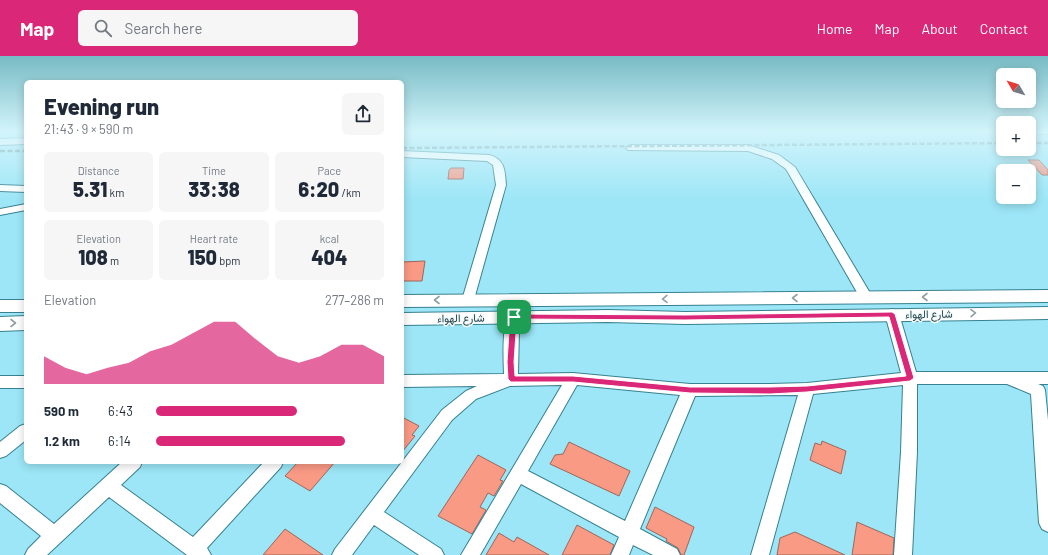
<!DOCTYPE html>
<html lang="en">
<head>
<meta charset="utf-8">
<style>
  body { margin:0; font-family:Barlow,Vazirmatn,sans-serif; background:#f6f6f7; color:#1f2937; height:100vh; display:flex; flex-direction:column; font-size:15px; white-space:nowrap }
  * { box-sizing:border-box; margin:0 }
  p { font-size:13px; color:#747a83 }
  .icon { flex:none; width:22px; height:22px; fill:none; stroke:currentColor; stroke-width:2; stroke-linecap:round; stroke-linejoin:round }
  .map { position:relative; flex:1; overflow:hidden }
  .side { position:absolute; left:24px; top:24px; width:380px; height:384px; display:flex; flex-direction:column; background:#fff; border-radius:6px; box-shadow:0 2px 10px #0003 }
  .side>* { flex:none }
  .needle { width:26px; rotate:308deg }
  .buttons { position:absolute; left:996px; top:12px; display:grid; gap:8px }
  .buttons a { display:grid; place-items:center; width:40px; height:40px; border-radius:6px; background:#fff; box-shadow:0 2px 10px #0003; font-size:20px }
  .pin { position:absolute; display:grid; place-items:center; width:34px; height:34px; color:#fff; margin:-17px; border-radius:8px; box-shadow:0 2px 6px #0006 }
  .round { display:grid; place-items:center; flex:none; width:42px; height:42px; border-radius:6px; background:#f6f6f7 }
  .overview { display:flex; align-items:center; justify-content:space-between; height:68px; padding:0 20px }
  h1 { font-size:22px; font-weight:800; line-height:30px }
  .stats { display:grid; grid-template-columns:repeat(3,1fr); gap:6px; height:68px; padding:4px 20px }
  .stats div { display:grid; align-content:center; border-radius:6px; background:#f6f6f7; text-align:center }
  .stats b { font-size:20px; font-weight:800 }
  .stats small { font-size:11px; font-weight:400 }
  .stats p { font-size:11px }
  .chart { height:112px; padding:8px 20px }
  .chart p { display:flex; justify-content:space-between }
  .chart svg { width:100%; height:72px; margin-top:4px; fill:#db2777; opacity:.7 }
  ul { padding:0 20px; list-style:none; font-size:13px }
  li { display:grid; grid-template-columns:64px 48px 1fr; align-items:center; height:30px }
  li i { height:10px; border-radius:5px; background:#db2777 }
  header { display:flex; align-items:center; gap:24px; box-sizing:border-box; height:56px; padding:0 20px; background:#db2777; color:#fff }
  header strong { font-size:19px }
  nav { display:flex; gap:22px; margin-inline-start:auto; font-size:14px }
  .search { width:280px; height:36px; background:#f6f6f7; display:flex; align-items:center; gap:10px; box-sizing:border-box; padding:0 14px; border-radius:6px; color:#747a83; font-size:15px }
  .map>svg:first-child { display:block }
  .building { fill:#f99a85; stroke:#9f6659 }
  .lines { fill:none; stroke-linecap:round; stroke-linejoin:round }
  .minor-casing { stroke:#378190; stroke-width:2 }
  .major-casing { stroke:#378190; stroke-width:2 }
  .minor { fill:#fff; fill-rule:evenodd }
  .major { fill:#fff; fill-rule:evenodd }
  .rail { stroke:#578994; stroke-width:2.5; stroke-dasharray:5 2.5; stroke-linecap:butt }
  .oneway { stroke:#90a0a3 }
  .route { fill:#db2777; stroke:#fff; fill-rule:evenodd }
  .labels { text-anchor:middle; stroke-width:3; stroke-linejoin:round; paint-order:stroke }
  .street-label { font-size:11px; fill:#224147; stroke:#f4fbfc }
</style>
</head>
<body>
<header>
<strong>Map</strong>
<div class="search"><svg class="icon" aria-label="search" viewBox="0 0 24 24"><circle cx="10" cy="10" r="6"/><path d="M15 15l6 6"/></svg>Search here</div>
<nav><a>Home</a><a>Map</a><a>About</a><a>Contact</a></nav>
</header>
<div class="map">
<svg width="1048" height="499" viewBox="0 0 1048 499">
  <rect width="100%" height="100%" fill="#9ce6f7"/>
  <g class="building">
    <path d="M1028 104H1039L1048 114V119H1042Z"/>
    <path d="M451 112H464L463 123H448L449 114Z"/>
    <path d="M425 205 422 225H402V206Z"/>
    <path d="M402 361 419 370 412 379 415 380 402 396Z"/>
    <path d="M822 385 846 395 841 418 810 404 815 387 821 389Z"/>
    <path d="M569 386 630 415 619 440 550 408 555 399 563 398Z"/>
    <path d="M478 399 506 414 500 424 503 425 494 440 488 437 480 451 486 454 472 478 438 460Z"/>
    <path d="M298 406H335L310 435 285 420Z"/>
    <path d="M655 451 694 471 684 499H681L678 492 666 485 667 483 646 472Z"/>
    <path d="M857 466 894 482 893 499H852Z"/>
    <path d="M577 469 614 489 610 499H562Z"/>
    <path d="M285 473 323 499H263Z"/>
    <path d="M795 476 845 499H777L780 482Z"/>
    <path d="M499 477 514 486 517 481 549 499H486Z"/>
  </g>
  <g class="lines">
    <defs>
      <g id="minor">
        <rect x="1029" y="75" width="19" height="3"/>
        <path d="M26 82V88L0 89V83Z"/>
        <path d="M631 89H748L779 99 795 111 873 242 872 245H862L786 113 772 103 748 95 628 94 626 92 628 90Z"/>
        <path d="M402 95 489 99C505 103 505 115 506 129L473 247H463L462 244 496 129 493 109 487 105 402 101Z"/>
        <path d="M0 129 26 130V136L0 135Z"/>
        <path d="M26 148V154L0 159V153Z"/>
        <path d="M519 239 524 241 525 244 519 273 518 318 573 317 690 328H770L807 327 901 317 885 258 887 255 892 253 897 255 899 258 916 316H1048V328H1038L1043 330 1045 334 1048 364V476L1042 473 1039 467 1031 338 1007 328H917V396L912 499H894L901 396 903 329 813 338 769 499H751L798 339 695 340 640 473 677 493 680 499H653L633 489 629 499H611L619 481 521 428 480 499H461L562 329 510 330 476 343 452 364 384 456 441 493 444 499H419L374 469 352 499H332L335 493 442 354 466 335 477 330 402 331V319L504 318C503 294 502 262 514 241ZM577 329 680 339 625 465 528 415Z"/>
        <rect x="0" y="320" width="26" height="12"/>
        <path d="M26 368V384L6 400 0 402V386L20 370Z"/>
        <path d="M122 406H142L140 411 121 429 193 481 264 406H283L281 411 207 492 211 499H187L109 441 47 499H25L28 493 41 480 0 447V428L6 430 54 468Z"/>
      </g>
      <g id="major">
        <path d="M1048 234V246L402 251V239Z"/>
        <rect x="0" y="244" width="26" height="12"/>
        <path d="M1048 251V263L685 268 608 266 402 269V257L608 254 685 256Z"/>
        <path d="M26 260V274L0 275V261Z"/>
      </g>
    </defs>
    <use href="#minor" class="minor-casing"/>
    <use href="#major" class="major-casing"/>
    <use href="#minor" class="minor"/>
    <use href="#major" class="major"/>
    <g class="rail">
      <path d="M1029 87H1048"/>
      <path d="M402 92 1003 87"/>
      <path d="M0 95H26"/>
    </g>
  </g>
  <defs><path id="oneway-chevron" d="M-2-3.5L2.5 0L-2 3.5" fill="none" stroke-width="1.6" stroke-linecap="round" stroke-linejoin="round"/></defs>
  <g class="oneway">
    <use href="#oneway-chevron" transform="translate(925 241) rotate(180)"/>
    <use href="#oneway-chevron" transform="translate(795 242) rotate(180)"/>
    <use href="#oneway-chevron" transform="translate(665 243) rotate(179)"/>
    <use href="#oneway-chevron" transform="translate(437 244) rotate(180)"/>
    <use href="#oneway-chevron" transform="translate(973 257) rotate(-1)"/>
    <use href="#oneway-chevron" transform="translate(13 267)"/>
  </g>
  <linearGradient id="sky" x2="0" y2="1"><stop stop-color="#78bbc4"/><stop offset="0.52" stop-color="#d2f4fb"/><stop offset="1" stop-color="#d2f4fb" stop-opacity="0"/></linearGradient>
  <rect width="1048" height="145" fill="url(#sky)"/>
  <path class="route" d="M892 256 895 258 914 322 910 325 807 336 770 338 690 337 573 326H511L508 323 507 306 510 261 514 258 685 259ZM889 261 906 320 807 330 770 331H690L573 320H515L514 306 517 263 685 264Z"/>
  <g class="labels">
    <g class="street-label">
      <text transform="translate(929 258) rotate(-1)" y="4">شارع الهواء</text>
      <text transform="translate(461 262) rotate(-1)" y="4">شارع الهواء</text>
    </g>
  </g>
</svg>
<div class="buttons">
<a><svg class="needle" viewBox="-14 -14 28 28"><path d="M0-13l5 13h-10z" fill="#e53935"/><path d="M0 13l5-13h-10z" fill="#747a83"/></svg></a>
<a>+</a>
<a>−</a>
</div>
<div class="pin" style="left:514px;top:261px;background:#1e9e55"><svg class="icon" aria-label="arrive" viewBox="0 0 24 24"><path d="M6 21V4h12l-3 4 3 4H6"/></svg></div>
<section class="side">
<div class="overview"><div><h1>Evening run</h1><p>21:43 · 9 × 590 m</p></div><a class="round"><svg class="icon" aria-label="share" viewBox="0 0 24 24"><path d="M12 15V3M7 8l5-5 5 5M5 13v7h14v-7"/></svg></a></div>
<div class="stats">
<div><p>Distance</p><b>5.31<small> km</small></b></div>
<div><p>Time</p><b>33:38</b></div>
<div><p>Pace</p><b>6:20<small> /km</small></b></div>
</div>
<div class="stats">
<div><p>Elevation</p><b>108<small> m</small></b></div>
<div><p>Heart rate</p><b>150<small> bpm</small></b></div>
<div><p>kcal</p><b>404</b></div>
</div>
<div class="chart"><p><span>Elevation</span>277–286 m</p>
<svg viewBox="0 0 160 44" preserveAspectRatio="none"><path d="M0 44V27L10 34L20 38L30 34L40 31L50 24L60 20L70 13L80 6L90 6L100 17L110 27L120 31L130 27L140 20L150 20L160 27V44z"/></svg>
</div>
<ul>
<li><b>590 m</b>6:43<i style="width:62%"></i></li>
<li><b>1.2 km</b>6:14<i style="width:83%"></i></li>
</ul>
</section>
</div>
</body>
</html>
